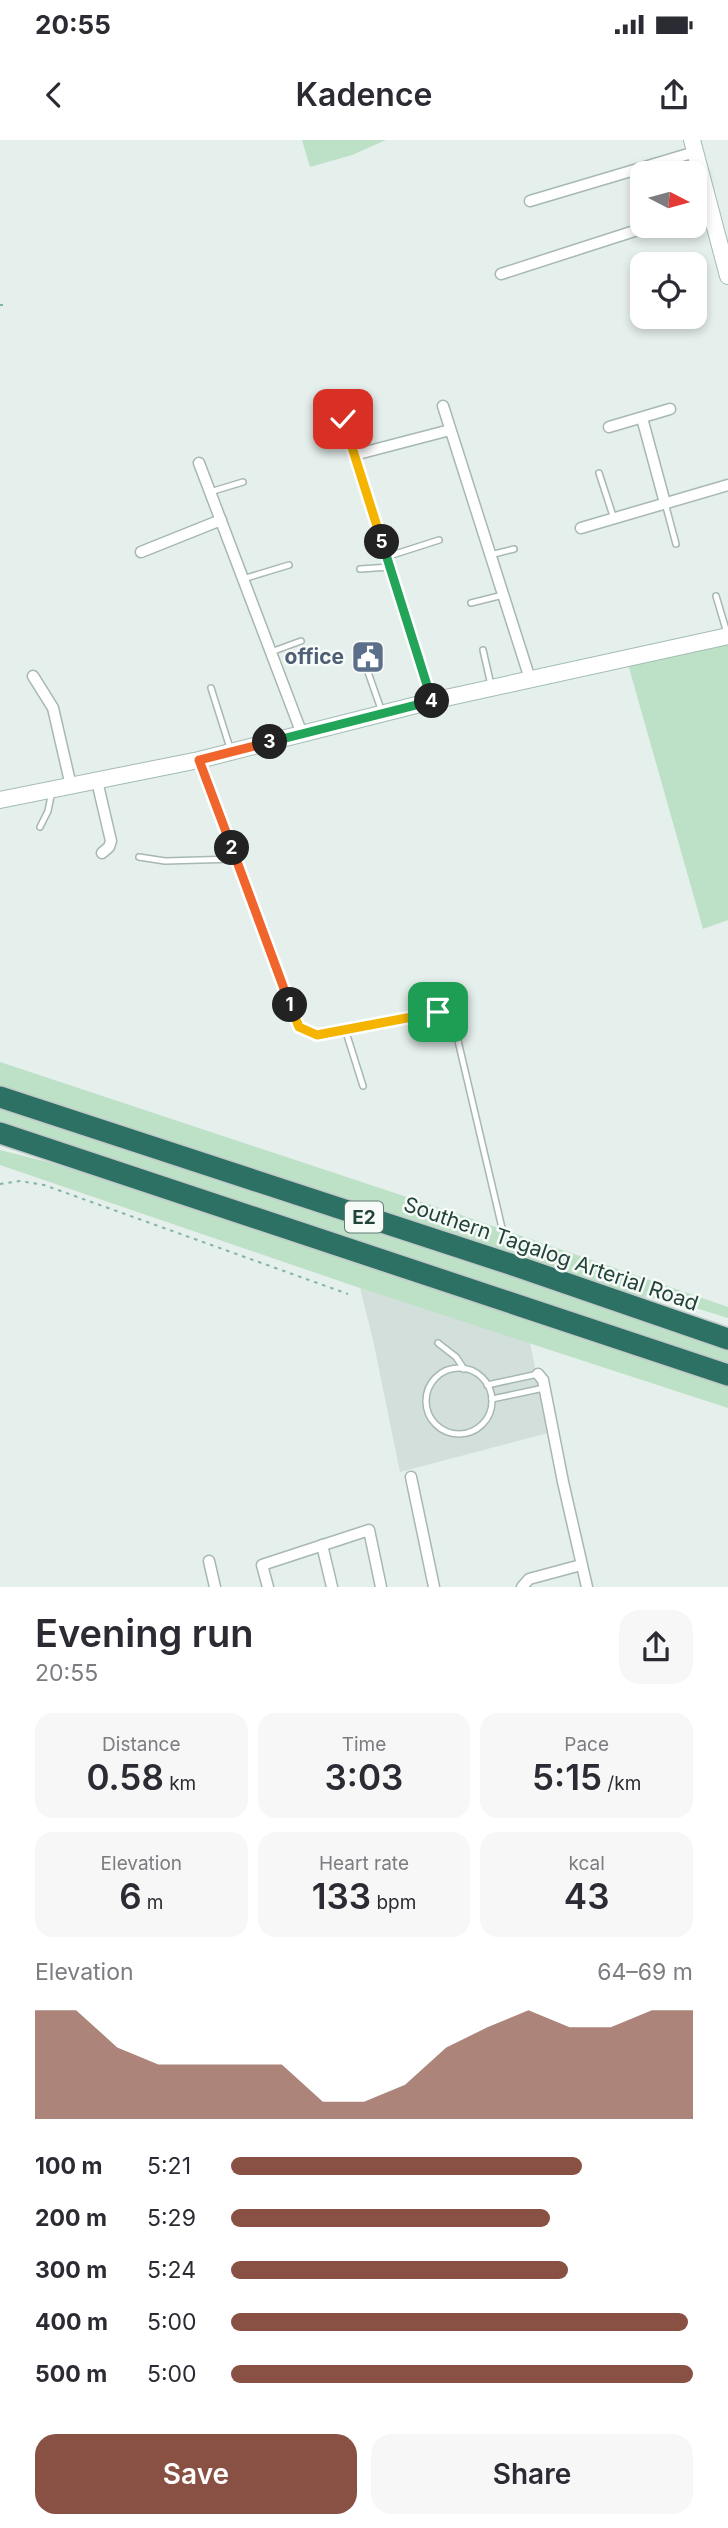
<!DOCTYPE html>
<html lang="en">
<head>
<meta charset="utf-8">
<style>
  body { margin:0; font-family:Inter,sans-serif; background:#f7f7f7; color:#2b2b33; height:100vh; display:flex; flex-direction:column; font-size:26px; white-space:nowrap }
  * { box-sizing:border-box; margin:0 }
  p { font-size:23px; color:#7c7c81 }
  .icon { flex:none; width:38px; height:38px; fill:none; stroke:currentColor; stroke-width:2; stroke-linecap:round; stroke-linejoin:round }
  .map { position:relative; height:1447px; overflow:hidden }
  .panel { display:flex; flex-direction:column; background:#fff; flex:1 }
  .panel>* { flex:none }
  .needle { width:46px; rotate:96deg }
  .controls { position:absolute; left:630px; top:21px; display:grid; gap:14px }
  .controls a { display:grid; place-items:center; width:77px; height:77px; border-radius:14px; background:#fff; box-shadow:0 4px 10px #0003; font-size:35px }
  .pin { position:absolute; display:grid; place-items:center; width:60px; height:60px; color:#fff; margin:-30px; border-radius:14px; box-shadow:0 4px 10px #0006 }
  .km { position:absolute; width:35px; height:35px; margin:-18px; border-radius:50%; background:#222; color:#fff; font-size:19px; line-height:35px; text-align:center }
  .round { display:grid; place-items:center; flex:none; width:74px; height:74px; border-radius:21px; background:#f7f7f7 }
  .headline { display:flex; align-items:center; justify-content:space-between; height:119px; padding:0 35px }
  h1 { font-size:38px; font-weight:600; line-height:52px }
  .figures { display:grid; grid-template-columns:repeat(3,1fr); gap:10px; height:119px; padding:7px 35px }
  .figures div { display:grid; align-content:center; border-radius:18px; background:#f7f7f7; text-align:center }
  .figures b { font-size:35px; font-weight:600 }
  .figures small { font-size:19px; font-weight:400 }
  .figures p { font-size:19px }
  .chart { height:196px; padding:14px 35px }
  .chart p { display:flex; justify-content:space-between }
  .chart svg { width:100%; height:126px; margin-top:7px; fill:#895143; opacity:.7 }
  .action { display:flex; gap:14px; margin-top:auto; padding:14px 35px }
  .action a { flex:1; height:80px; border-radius:21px; background:#895143; color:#fff; font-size:28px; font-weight:600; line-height:80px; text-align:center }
  .action a+a { background:#f7f7f7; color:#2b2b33 }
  ul { padding:0 35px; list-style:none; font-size:23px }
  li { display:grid; grid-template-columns:112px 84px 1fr; align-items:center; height:52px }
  li i { height:18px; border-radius:9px; background:#895143 }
  .status { display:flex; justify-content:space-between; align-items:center; height:49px; padding:0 35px; background:#fff; direction:ltr }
  .status svg { height:19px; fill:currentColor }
  header { display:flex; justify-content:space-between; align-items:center; height:91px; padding:0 35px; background:#fff; font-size:32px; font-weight:600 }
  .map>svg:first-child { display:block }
  .built { fill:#d3dfda }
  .green { fill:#bde1c7 }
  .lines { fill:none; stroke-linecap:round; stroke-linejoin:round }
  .lane-casing { stroke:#a7b8b2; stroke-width:8 }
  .street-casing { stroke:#a7b8b2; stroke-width:13 }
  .secondary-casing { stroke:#a2bcb3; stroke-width:18 }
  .highway-casing { stroke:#c1cac8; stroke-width:24 }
  .path { stroke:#83b5a5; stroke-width:2; stroke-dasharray:3.5 5; stroke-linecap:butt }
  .lane { stroke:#fff; stroke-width:5 }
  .street { stroke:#fff; stroke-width:10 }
  .secondary { stroke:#fff; stroke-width:16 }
  .highway { stroke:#2c7163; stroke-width:21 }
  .split-1-casing { stroke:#fff; stroke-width:14 }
  .split-2-casing { stroke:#fff; stroke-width:14 }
  .split-3-casing { stroke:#fff; stroke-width:14 }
  .split-4-casing { stroke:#fff; stroke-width:14 }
  .split-5-casing { stroke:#fff; stroke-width:14 }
  .split-6-casing { stroke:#fff; stroke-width:14 }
  .split-1 { stroke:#f5b400; stroke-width:9 }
  .split-2 { stroke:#f0652b; stroke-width:9 }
  .split-3 { stroke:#f0652b; stroke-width:9 }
  .split-4 { stroke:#22a559; stroke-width:9 }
  .split-5 { stroke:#22a559; stroke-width:9 }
  .split-6 { stroke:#f5b400; stroke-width:9 }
  .labels { text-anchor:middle; stroke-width:5; stroke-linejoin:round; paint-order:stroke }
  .shield { fill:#f6fbf8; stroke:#627a73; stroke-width:2 }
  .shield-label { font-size:19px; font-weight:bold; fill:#22433a }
  .service-label { font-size:21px; font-weight:bold; fill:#4e5e75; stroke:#f6fbf8; text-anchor:end }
  .street-label { font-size:21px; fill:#22433a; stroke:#f6fbf8 }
</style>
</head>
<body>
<div class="status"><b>20:55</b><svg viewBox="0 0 49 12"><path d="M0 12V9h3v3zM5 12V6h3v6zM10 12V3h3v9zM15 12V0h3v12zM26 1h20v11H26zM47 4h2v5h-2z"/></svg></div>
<header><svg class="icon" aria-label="back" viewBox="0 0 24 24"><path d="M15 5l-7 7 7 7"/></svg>Kadence<svg class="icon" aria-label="share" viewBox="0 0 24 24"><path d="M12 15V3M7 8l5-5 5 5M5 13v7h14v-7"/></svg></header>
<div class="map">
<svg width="728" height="1447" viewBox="0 0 728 1447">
  <rect width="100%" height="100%" fill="#e5efeb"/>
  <path class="built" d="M360 1148 530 1203 548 1293 400 1332 373 1200Z"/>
  <g class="green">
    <path d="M302 0H386L352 15 310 27Z"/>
    <path d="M728 500V780L703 789 628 524Z"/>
    <path d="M0 922 461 1075 728 1167V1178L673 1161 614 1153 0 949Z"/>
    <path d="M0 965 728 1207V1229L0 987Z"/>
    <path d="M0 1010 48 1022 192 1066 728 1245V1268L360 1148 0 1025Z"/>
  </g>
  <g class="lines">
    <defs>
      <g id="lane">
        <path d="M599 333 614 379"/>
        <path d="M210 352 243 342"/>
        <path d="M665 363 676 404"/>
        <path d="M490 415 514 409"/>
        <path d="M386 417 439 400"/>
        <path d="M360 429 390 427"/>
        <path d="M243 439 289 425"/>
        <path d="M716 456 727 493"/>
        <path d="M471 463 503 455"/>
        <path d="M483 510 491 545"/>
        <path d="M271 512 301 501"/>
        <path d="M362 515 382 572"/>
        <path d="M211 548 230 608"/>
        <path d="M200 622 282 848 299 887 317 895 438 871 455 888 502 1088"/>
        <path d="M40 687 48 671 52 651"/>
        <path d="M139 717 165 721 236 719"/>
        <path d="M345 889 363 946"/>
        <path d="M438 1203 456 1217 464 1229"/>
        <circle cx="459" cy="1261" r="33"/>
        <path d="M487 1245 538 1234"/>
        <path d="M492 1259 544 1248"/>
      </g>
      <g id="street">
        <path d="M530 61 695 12"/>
        <path d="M695 71 710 66"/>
        <path d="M501 134 650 86"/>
        <path d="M443 266 530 539"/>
        <path d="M642 278 665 363"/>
        <path d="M343 279 432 561"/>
        <path d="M609 287 670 269"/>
        <path d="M354 315 450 290"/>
        <path d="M199 323 302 594"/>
        <path d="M581 388 728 345"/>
        <path d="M141 412 221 380"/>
        <path d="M33 536 53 568 71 646"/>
        <path d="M97 641 111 701 109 707 102 713"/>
        <path d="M538 1234 543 1240 563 1342 587 1447"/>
        <path d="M411 1337 434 1447"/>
        <path d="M322 1405 332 1447"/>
        <path d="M209 1421 215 1447"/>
        <path d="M268 1447 262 1425 369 1390 381 1447"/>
        <path d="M522 1447 529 1439 581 1425"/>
      </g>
      <g id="secondary">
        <path d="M692 0 728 136"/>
        <path d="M0 660 199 620 432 561 728 496"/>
      </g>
      <g id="highway">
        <path d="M0 957 516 1126 728 1199"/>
        <path d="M0 993 728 1235"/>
      </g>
    </defs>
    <use href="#lane" class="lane-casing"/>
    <use href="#street" class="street-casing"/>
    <use href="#secondary" class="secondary-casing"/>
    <use href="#highway" class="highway-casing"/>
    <g class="path">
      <path d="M0 165H3"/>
      <path d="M0 1044 20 1041 44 1045 348 1154"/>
    </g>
    <use href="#lane" class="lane"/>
    <use href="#street" class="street"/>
    <use href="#secondary" class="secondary"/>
    <use href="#highway" class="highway"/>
  </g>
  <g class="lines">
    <defs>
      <path id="split-1" d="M290 865 299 887 317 895 438 872"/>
      <path id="split-2" d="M232 708 290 865"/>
      <path id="split-3" d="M232 708 199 620 270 602"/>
      <path id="split-4" d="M270 602 432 561"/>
      <path id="split-5" d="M382 402 432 561"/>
      <path id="split-6" d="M343 279 382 402"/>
    </defs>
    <use href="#split-1" class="split-1-casing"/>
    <use href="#split-2" class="split-2-casing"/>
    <use href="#split-3" class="split-3-casing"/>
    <use href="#split-4" class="split-4-casing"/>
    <use href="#split-5" class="split-5-casing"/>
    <use href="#split-6" class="split-6-casing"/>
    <use href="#split-1" class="split-1"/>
    <use href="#split-2" class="split-2"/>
    <use href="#split-3" class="split-3"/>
    <use href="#split-4" class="split-4"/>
    <use href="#split-5" class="split-5"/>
    <use href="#split-6" class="split-6"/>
  </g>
  <defs>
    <symbol id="civic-square" viewBox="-11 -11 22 22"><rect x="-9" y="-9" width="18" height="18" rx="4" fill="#5c6f8a" stroke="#f6fbf8"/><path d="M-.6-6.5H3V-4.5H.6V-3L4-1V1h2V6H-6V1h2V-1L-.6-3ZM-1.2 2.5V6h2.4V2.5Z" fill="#fff"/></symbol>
  </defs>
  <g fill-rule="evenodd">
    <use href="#civic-square" x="349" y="498" width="38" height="38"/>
  </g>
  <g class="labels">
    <rect class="shield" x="345" y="1061.5" width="38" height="31" rx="5"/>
    <g class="shield-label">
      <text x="364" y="1084">E2</text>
    </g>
    <g class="service-label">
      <text x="344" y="524">office</text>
    </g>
    <g class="street-label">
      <text transform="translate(551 1114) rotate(19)" y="7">Southern Tagalog Arterial Road</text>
    </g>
  </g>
</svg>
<div class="controls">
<a><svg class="needle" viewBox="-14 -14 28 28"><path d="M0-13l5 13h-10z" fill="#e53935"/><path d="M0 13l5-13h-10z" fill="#7c7c81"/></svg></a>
<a><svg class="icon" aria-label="locate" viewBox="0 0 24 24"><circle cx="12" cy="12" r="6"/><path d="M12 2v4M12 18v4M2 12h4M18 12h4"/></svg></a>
</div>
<div class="pin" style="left:438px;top:872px;background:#1e9e55"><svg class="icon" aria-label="arrive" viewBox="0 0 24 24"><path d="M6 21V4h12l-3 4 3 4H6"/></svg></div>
<div class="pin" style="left:343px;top:279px;background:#d93025"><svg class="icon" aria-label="check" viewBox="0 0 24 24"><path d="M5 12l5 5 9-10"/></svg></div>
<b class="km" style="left:290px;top:865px">1</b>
<b class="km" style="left:232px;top:708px">2</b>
<b class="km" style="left:270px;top:602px">3</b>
<b class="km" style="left:432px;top:561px">4</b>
<b class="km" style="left:382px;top:402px">5</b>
</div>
<section class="panel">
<div class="headline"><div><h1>Evening run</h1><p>20:55</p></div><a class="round"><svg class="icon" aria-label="share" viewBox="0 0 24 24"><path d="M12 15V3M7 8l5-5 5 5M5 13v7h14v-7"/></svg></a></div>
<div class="figures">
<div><p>Distance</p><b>0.58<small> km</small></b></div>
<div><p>Time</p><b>3:03</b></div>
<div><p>Pace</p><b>5:15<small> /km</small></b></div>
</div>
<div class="figures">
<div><p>Elevation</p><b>6<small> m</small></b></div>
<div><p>Heart rate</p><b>133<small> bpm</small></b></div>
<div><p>kcal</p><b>43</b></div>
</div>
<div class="chart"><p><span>Elevation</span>64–69 m</p>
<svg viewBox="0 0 160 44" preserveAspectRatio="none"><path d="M0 44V6L10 6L20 19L30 25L40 25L50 25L60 25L70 38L80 38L90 32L100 19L110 12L120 6L130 12L140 12L150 6L160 6V44z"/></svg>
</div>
<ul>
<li><b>100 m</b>5:21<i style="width:76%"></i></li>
<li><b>200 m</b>5:29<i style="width:69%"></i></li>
<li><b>300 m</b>5:24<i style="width:73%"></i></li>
<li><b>400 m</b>5:00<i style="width:99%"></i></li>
<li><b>500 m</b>5:00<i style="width:100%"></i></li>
</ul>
<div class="action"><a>Save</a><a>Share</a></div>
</section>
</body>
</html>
